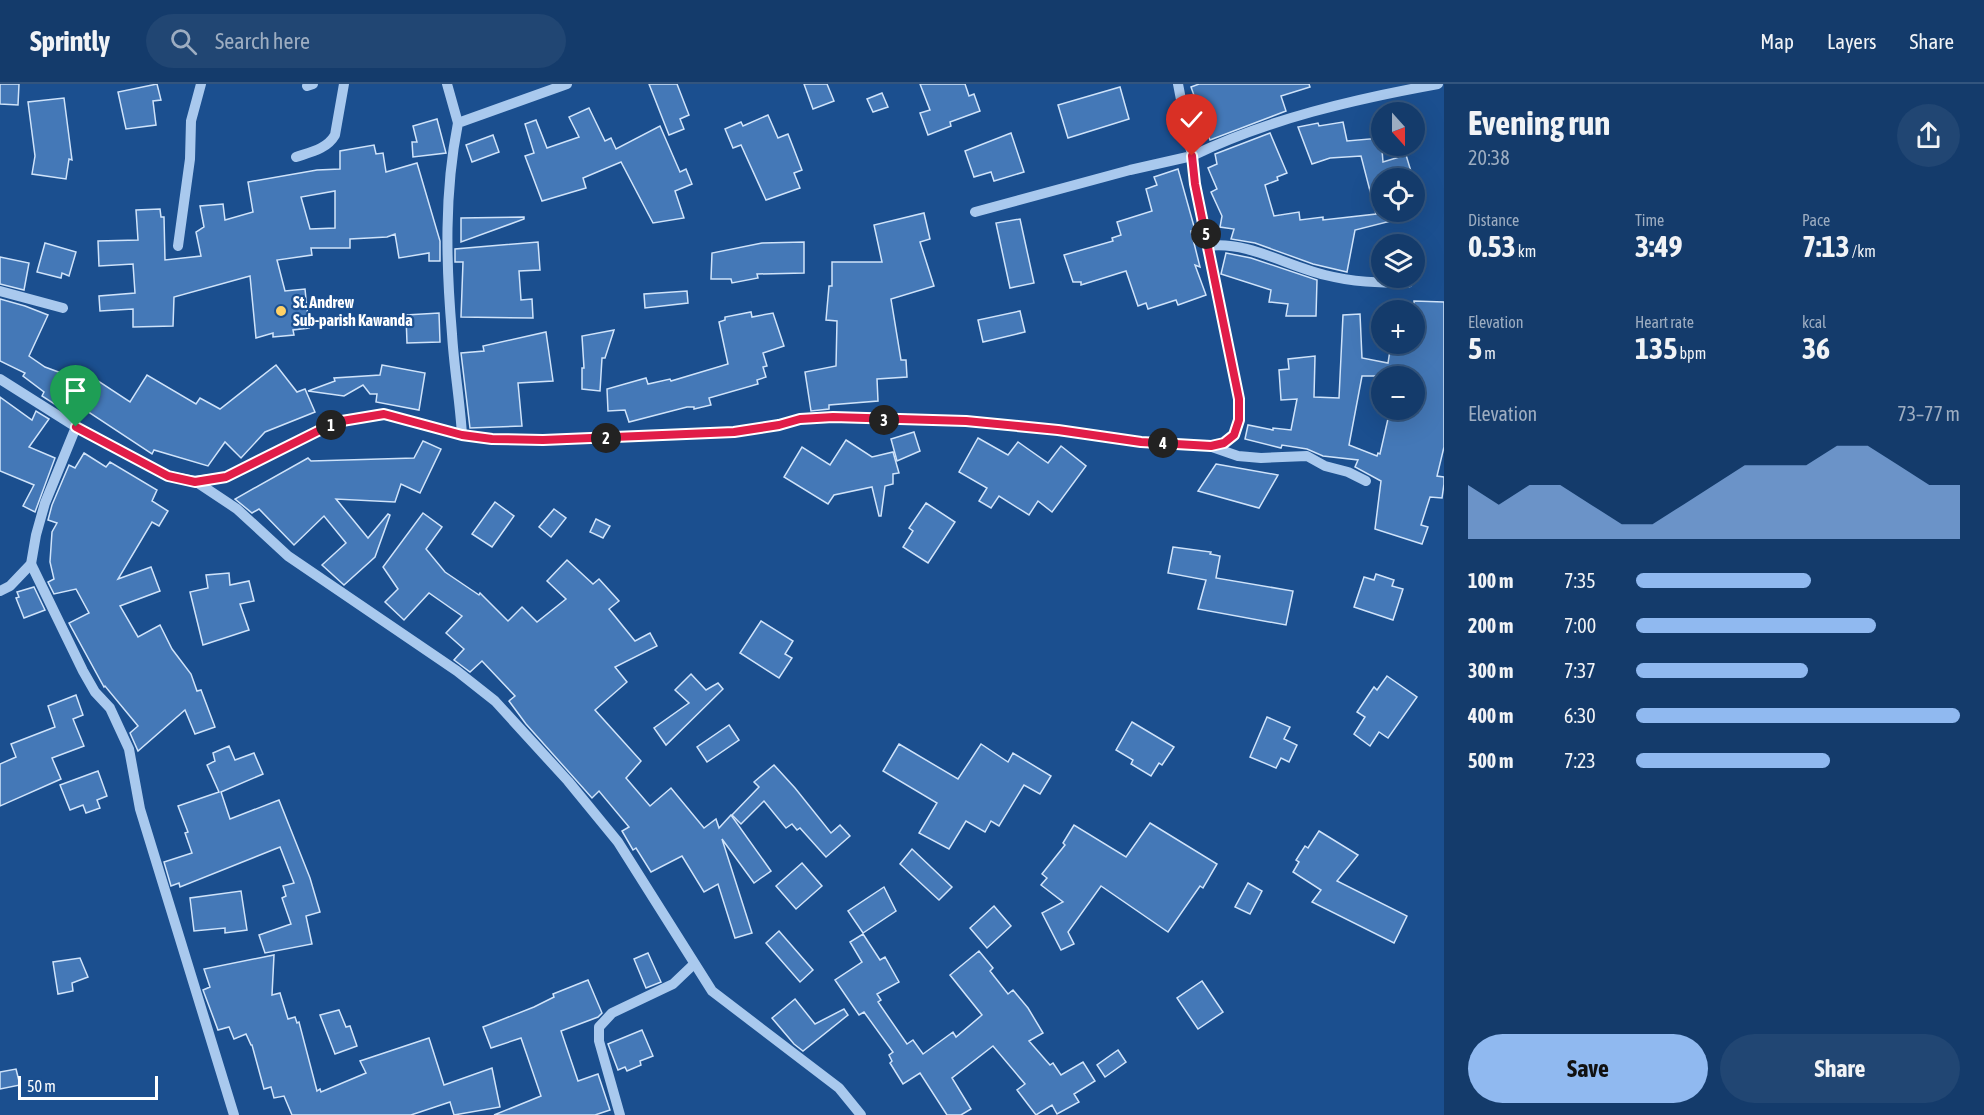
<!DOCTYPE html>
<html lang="en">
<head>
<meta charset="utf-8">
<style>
  body { margin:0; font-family:"Asap Condensed",sans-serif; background:#214673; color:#f1f3f6; height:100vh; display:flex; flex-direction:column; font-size:22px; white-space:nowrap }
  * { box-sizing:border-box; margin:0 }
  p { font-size:20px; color:#9dadc1 }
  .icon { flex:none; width:33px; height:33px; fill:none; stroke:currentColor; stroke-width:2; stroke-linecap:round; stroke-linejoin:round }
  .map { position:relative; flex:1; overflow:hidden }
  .details { display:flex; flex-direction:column; background:#143b6b; width:540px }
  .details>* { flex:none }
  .needle { width:39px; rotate:159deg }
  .controls { position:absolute; left:1371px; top:18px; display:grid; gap:12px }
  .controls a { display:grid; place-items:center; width:54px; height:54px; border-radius:50%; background:#143b6b; box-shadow:0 6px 24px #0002,0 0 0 2px #33557e; font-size:30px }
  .scale { position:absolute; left:18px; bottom:15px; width:140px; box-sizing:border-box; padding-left:6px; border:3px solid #fff; border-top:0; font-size:16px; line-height:21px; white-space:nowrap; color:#fff; -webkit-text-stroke:4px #1b4f8f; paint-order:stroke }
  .pin { position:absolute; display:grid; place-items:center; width:51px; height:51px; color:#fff; margin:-62px -26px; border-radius:50% 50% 50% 0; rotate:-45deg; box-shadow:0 0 6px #0007 }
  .pin .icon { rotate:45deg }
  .km { position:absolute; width:30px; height:30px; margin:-15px; border-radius:50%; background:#222; color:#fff; font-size:16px; line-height:30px; text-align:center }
  .round { display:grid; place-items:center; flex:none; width:63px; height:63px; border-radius:32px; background:#214673 }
  .headline { display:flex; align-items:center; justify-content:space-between; height:102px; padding:0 24px }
  h1 { font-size:33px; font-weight:700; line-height:45px }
  .figures { display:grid; grid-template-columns:repeat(3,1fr); gap:9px; height:102px; padding:6px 24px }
  .figures div { display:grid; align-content:center }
  .figures b { font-size:30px; font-weight:700 }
  .figures small { font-size:16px; font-weight:400 }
  .figures p { font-size:16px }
  .chart { height:168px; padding:12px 24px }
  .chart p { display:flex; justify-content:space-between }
  .chart svg { width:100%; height:108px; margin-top:6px; fill:#90b9f0; opacity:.7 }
  .action { display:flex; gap:12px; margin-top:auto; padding:12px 24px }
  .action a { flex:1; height:69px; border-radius:36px; background:#90b9f0; color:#111; font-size:24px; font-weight:700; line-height:69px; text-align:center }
  .action a+a { background:#214673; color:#f1f3f6 }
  ul { padding:0 24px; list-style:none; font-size:20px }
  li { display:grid; grid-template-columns:96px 72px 1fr; align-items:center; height:45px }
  li i { height:15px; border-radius:8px; background:#90b9f0 }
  header { display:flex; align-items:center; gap:36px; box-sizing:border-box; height:84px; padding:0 30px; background:#143b6b; border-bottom:2px solid #33557e }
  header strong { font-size:28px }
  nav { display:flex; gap:33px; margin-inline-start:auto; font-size:21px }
  .search { width:420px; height:54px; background:#214673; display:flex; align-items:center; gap:15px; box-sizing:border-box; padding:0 21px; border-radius:33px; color:#9dadc1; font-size:22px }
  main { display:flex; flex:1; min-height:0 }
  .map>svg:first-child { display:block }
  .building { fill:#4478b7; stroke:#cfe3fa; stroke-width:1.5; fill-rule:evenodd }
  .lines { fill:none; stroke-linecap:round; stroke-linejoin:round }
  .minor { stroke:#a9c9ee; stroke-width:10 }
  .route-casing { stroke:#fff; stroke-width:12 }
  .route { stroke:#e11d48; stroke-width:8 }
  .poi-dot { fill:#ffd166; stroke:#1b4f8f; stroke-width:2 }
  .labels { text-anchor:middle; stroke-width:4.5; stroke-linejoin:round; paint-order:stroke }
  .poi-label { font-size:16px; font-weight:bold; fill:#fff; stroke:#1b4f8f; text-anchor:start }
</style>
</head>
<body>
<header>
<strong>Sprintly</strong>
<div class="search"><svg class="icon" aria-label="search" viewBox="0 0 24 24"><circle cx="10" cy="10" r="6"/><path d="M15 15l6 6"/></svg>Search here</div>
<nav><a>Map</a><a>Layers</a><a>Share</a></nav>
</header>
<main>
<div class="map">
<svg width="1444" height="1031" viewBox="0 0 1444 1031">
  <rect width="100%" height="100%" fill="#1b4f8f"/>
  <g class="building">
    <path d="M0 0H19L18 21 0 20Z"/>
    <path d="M157 0 161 16 153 17 156 41 126 45 118 8Z"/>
    <path d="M649 0H677L689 31 680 35 684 45 669 51Z"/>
    <path d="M804 0H827L834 17 813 25Z"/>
    <path d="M920 0H965L969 12 974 10 980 27 950 38 951 42 928 51 920 29 930 26Z"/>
    <path d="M1199 0H1309L1310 3 1281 12 1286 27 1210 56 1191 3Z"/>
    <path d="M1120 3 1129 35 1068 54 1058 21Z"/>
    <path d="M882 9 888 23 873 28 867 15Z"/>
    <path d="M64 14 72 76 69 75 66 95 32 90 35 72 28 18Z"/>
    <path d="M589 24 605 57 611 54 616 65 660 42 680 88 686 85 692 100 675 107 684 134 653 139 621 78 583 94 586 104 542 117 525 72 534 69 525 40 536 36 547 64 579 53 569 33Z"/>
    <path d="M768 31 778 54 788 50 802 86 794 89 800 104 766 116 741 61 733 64 725 45 741 38 743 42Z"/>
    <path d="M437 35 446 69 413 73 412 58H417L413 42Z"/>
    <path d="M1343 38 1347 57 1381 54 1383 78 1406 71 1413 94H1382V129L1389 128 1391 137 1355 146 1347 188 1313 180 1255 159 1231 155 1234 145 1220 143 1222 132 1211 108 1217 105 1208 84 1217 80 1215 70 1270 49 1287 89 1277 93 1278 96 1265 101 1274 132 1299 128 1300 136 1323 133V136L1376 130 1361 72 1330 74 1312 80 1298 43 1318 39 1319 42Z"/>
    <path d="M1011 49 1024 88 994 97 991 88 974 93 965 67Z"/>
    <path d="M493 51 499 68 472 78 466 61Z"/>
    <path d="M374 61 376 70 383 69 386 88 417 79 440 157V177H429V169L399 174 395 150 387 153 350 155V164H311L312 171 277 176 285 207 305 205 309 244 293 246 294 251 273 253V249L256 254 250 192 174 213 173 242 133 243V225L100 227 99 212 135 209 133 180 99 182 98 157 138 156 136 126 160 125 161 133H164L165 176 201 172 196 148 204 143 200 122 223 120 225 136 253 128 248 98 317 86 340 85V67ZM335 107V144L310 145 301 113Z"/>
    <path d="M1178 85 1195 146 1191 147 1200 183 1195 181 1206 211 1178 221 1176 216 1148 225 1146 219 1138 222 1126 187 1081 201V198H1073L1064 171 1113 157 1112 154 1121 151 1117 138 1152 127 1146 105 1157 101 1154 93Z"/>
    <path d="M924 129 930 155 920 158 934 202 891 215 901 276H906L907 293 877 295 878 317 829 321V325L811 327 805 288 836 282 837 237 826 236 829 202H832V178H882L874 141Z"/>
    <path d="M524 133V135L461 158V134Z"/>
    <path d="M1020 135 1034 199 1010 204 996 139Z"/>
    <path d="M538 158 540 186 519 187 521 216 532 215 533 234 461 233 463 178H455V165Z"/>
    <path d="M804 158V189L757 190 758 194 732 199 731 195H711L712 169 762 159Z"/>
    <path d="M45 159 76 168 69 192 62 189 61 194 37 188Z"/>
    <path d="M1226 169 1251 174 1317 196 1316 232H1286L1288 220 1269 218 1271 206 1221 190Z"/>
    <path d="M0 173 29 179 24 206 0 200Z"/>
    <path d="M687 207 688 219 645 224 644 210Z"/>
    <path d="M0 215 25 222 48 231 29 272 45 283 72 293 77 283 130 318 147 291 196 320 200 314 220 325 276 281 297 308 305 305 315 328 265 348 241 374 225 358 208 382 154 366 152 370 75 319 74 321 62 313 56 321 42 312 44 308 23 292 25 289 0 277Z"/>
    <path d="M1414 217 1444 218V363L1437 392 1444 393V400L1442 414 1430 413 1421 441 1428 443 1422 460 1375 445 1381 397 1355 383 1358 376 1323 372 1307 365 1282 361 1281 364 1245 355 1248 341 1273 346V344L1291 346 1297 315 1281 316 1279 286 1289 285 1288 275 1315 272 1314 313 1339 314 1343 231 1360 230 1362 274 1388 279 1391 260H1414ZM1362 292H1414V326H1390L1380 370 1378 369 1377 372 1349 361Z"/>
    <path d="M1020 227 1025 248 983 258 978 236Z"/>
    <path d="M751 228 752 233 773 229 784 262 763 269 767 282 763 283 766 293 757 296 758 300 709 314 711 321 694 325V323H687L629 338 625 326 608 327 607 305 646 294 648 300 670 295 671 297 728 280 719 238 725 236V233Z"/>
    <path d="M439 229 440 258 407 259 406 231Z"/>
    <path d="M614 246 605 274H602L600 307 582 305V284H584L582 252Z"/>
    <path d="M546 248 553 297 518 299 522 342 470 344 461 269 484 267 483 262Z"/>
    <path d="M382 281 425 289 419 326 376 318 377 310H370L363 301 344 312 308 307 335 297 334 294 380 291Z"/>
    <path d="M0 313 32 336 36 327 49 335 29 363 55 374 35 428 23 422 34 401 0 387Z"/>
    <path d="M914 348 920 367 897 377 891 355Z"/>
    <path d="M978 354 1008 371 1018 358 1048 379 1061 362 1086 382 1052 428 1038 417 1029 431 999 412 991 424 979 417 987 404 959 388Z"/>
    <path d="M846 356 872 373 893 368 899 389 893 390V400L885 402 881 432H879L872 403 834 411 828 420 784 393 802 363 830 381Z"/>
    <path d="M423 357 441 365 420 409 401 400 395 418 336 415 368 454 388 430 390 431 375 473 344 501 322 481 346 459 324 432 294 461 259 425 252 429 235 415 308 374 311 377 414 374Z"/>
    <path d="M84 369 106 383 110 378 157 406 152 417 168 427 159 442 152 438 118 495 151 483 160 507 120 522 138 553 160 541 172 565 191 590 197 607 201 606 215 643 195 650 185 626 138 667 130 649 138 642 105 602 104 603 69 539 89 529 76 505 54 510 48 498 54 495 50 478 52 448 57 439 48 436 52 421 69 381 75 384Z"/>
    <path d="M1216 380 1278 391 1259 424 1198 407Z"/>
    <path d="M495 418 514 432 492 463 472 450Z"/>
    <path d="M926 419 955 438 928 479 903 463 913 447 909 444Z"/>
    <path d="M554 425 566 434 551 453 539 443Z"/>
    <path d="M423 429 442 443 426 465 445 488 479 511 480 509 508 537 522 523 537 538 566 515 547 497 567 476 593 500 599 495 619 517 609 525 635 557 650 549 657 562 615 583 627 598 595 626 641 677 626 694 650 722 671 704 704 744 716 735 719 744 731 731 771 787 754 799 722 755 752 849 735 854 718 800 704 808 682 772 651 788 636 764 633 766 622 747 629 743 599 707 592 714 526 640 509 617 515 612 482 577 470 588 454 576 464 565 446 549 462 532 429 509 404 536 385 518 398 505 383 483Z"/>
    <path d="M596 435 610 442 603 454 590 448Z"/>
    <path d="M1173 463 1211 468 1210 470 1220 472 1216 494 1293 507 1286 541 1198 525 1206 496 1168 489Z"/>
    <path d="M229 489 230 501 249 497 254 517 240 520 249 546 203 561 190 508 208 504 206 491Z"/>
    <path d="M1376 490 1394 496 1392 502 1403 505 1393 536 1354 523 1364 493 1374 496Z"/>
    <path d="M34 503 45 526 24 534 16 514 19 513 17 508Z"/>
    <path d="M761 537 793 557 785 570 792 574 779 594 740 569Z"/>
    <path d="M691 590 706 606 718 599 723 605 666 661 654 644 689 619 675 606Z"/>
    <path d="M1387 592 1417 613 1388 654 1379 648 1370 662 1354 650 1365 633 1357 628 1374 603 1377 606Z"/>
    <path d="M76 611 83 631 73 635 84 662 52 674 61 695 0 722V680L16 673 11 660 55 643 48 622Z"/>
    <path d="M1267 633 1290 643 1284 655 1297 661 1289 678 1281 674 1276 684 1250 673Z"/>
    <path d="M1132 638 1174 663 1162 681 1159 679 1151 692 1131 680 1133 676 1116 666Z"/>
    <path d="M729 641 739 656 707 678 697 663Z"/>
    <path d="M899 660 958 695 981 660 1008 678 1013 669 1051 692 1040 710 1024 701 999 742 991 737 985 748 966 737 949 765 919 749 937 719 883 687Z"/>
    <path d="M229 662 235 676 254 669 263 690 221 708 230 735 279 716 310 794 320 828 306 832 312 860 265 869 259 851 291 840 282 814 286 812 283 802 294 799 280 763 180 803 179 799 171 802 164 778 192 769 185 749 188 748 178 722 219 708 207 681 215 677 213 669Z"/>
    <path d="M774 681 795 704 831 749 840 741 850 752 826 773 800 744 797 746 792 740 786 744 764 717 741 740 732 731 759 703 754 698Z"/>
    <path d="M98 687 107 712 97 716 100 724 86 729 83 721 70 726 60 701Z"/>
    <path d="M1150 739 1217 780 1203 804 1200 802 1168 848 1101 802 1068 848 1074 860 1061 866 1042 829 1063 818 1041 801 1047 794 1042 790 1065 761 1063 759 1074 741 1126 773Z"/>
    <path d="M1319 747 1358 771 1337 797 1407 832 1394 859 1312 818 1321 806 1293 788 1299 778 1296 776 1305 762 1308 764Z"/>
    <path d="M912 765 952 803 939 816 900 780Z"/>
    <path d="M802 779 822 802 796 825 776 802Z"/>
    <path d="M1248 799 1262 807 1250 830 1235 823Z"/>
    <path d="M884 803 896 827 863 849 848 827Z"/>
    <path d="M241 807 247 846 225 849V844L194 847 190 814Z"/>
    <path d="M994 822 1011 842 987 864 970 844Z"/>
    <path d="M779 847 813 886 800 898 766 859Z"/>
    <path d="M863 850 880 876 885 873 899 898 877 910 881 916 878 918 907 960 913 956 923 970 953 948 956 953 982 931 950 891 979 867 993 884 990 887 1008 910 1013 906 1028 924 1043 949 1029 957 1050 981 1053 979 1061 991 1083 978 1095 997 1074 1010 1079 1018 1057 1030 1052 1021 1036 1031 1017 1006 1025 1000 993 962 952 994 971 1025 961 1031H947L920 989 903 1000 890 979 892 977 889 971 893 968 864 928 859 931 835 896 862 878 850 858Z"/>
    <path d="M648 869 661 898 646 904 634 875Z"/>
    <path d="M274 871 272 911 280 909 288 935 295 933 297 939 299 938 317 1007 320 1005 321 1008 366 989 360 977 429 954 444 1001 492 984 500 1023 454 1031 450 1018 411 1031H292L284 1012 274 1014 271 1003 264 1005 252 961H251L246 950 234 955 229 943 218 946 203 906 210 903 204 885Z"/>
    <path d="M80 874 88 893 72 899 73 907 58 910 53 878Z"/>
    <path d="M588 896 602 929 598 933 561 947 578 997 598 990 610 1026 595 1031H494L541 1012 521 954 491 964 483 943 534 923 554 913 553 910Z"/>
    <path d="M1202 897 1223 928 1198 945 1177 914Z"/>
    <path d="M795 915 815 940 844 925 848 931 803 967 794 960 772 934Z"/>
    <path d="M339 926 346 943 350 942 357 962 335 970 320 931Z"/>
    <path d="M642 946 653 972 640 977 641 981 627 987 625 983 618 986 608 960Z"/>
    <path d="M1118 966 1126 978 1105 993 1097 981Z"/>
    <path d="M16 985 20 1001 0 1005V988Z"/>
  </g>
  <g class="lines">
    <g class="minor">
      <path d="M447 0 458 39"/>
      <path d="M307 2 313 0"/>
      <path d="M296 73C311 68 327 65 335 51L344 0"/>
      <path d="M975 128 1130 86 1192 72 1178 0"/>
      <path d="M178 162 190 75 191 37 201 0"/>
      <path d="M1208 162C1248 157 1287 182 1325 191 1353 198 1379 199 1408 199"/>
      <path d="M0 207 63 224"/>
      <path d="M0 295 76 343 168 392 195 397 226 393 336 338 384 330 462 351 492 355 543 356 734 348 779 341 800 335 833 333 966 337 1058 346 1141 358 1211 362 1224 359 1234 351 1239 336V315L1195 100 1192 72C1268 35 1355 15 1438 0"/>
      <path d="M462 351C460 317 454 284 452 250 446 180 444 109 458 39L567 0"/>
      <path d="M1212 363 1238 372 1261 374 1307 372 1325 382 1348 388 1366 397"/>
      <path d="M195 397 237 425 288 472 457 587 495 617 568 697 618 758 712 907 839 1004 861 1031"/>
      <path d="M31 480 83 587 95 608 110 624 129 665 140 725 234 1031"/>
      <path d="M0 507 10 502 31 480 36 451 45 419 76 343"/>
      <path d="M620 1031 599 957V943L612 929 673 900 694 880"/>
    </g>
  </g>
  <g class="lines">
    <defs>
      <path id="route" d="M76 343 168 392 195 398 226 393 336 338 384 330 462 351 492 355 543 356 734 348 779 341 800 335 833 333 966 337 1058 346 1141 358 1211 362 1224 359 1234 351 1239 336V315L1195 100 1192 72"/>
    </defs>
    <use href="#route" class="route-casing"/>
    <use href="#route" class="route"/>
  </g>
  <circle class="poi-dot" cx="281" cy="227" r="6"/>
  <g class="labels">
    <g class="poi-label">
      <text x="293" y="224">St. Andrew<tspan x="293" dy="18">Sub-parish Kawanda</tspan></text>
    </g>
  </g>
</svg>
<div class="controls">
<a><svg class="needle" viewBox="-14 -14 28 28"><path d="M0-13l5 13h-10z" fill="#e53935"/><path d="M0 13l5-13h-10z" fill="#9dadc1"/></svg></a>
<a><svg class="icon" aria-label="locate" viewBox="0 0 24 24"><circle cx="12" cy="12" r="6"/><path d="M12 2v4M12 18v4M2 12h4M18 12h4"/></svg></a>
<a><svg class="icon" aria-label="layers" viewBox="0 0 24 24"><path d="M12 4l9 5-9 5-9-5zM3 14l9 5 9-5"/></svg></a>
<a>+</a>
<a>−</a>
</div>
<div class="scale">50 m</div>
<div class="pin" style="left:76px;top:343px;background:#1e9e55"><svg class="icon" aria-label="arrive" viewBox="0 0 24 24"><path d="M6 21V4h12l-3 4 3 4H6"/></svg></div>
<div class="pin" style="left:1192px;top:72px;background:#d93025"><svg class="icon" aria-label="check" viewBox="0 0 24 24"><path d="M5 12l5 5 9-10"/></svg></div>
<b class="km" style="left:331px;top:341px">1</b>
<b class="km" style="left:606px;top:354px">2</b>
<b class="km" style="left:884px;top:336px">3</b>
<b class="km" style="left:1163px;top:359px">4</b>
<b class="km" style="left:1206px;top:150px">5</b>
</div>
<section class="details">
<div class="headline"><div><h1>Evening run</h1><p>20:38</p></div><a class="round"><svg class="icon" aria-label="share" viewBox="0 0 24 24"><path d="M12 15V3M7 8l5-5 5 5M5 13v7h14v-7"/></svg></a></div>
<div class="figures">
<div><p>Distance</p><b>0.53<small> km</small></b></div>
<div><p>Time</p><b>3:49</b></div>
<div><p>Pace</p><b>7:13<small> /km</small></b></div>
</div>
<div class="figures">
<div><p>Elevation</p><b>5<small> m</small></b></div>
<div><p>Heart rate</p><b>135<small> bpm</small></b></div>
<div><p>kcal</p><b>36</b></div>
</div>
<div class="chart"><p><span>Elevation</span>73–77 m</p>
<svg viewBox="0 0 160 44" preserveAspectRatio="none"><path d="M0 44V22L10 30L20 22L30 22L40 30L50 38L60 38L70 30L80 22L90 14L100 14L110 14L120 6L130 6L140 14L150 22L160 22V44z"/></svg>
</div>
<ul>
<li><b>100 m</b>7:35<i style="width:54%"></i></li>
<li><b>200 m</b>7:00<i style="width:74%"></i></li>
<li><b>300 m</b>7:37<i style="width:53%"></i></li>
<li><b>400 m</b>6:30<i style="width:100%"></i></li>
<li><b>500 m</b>7:23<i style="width:60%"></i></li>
</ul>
<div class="action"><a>Save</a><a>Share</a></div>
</section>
</main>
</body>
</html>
